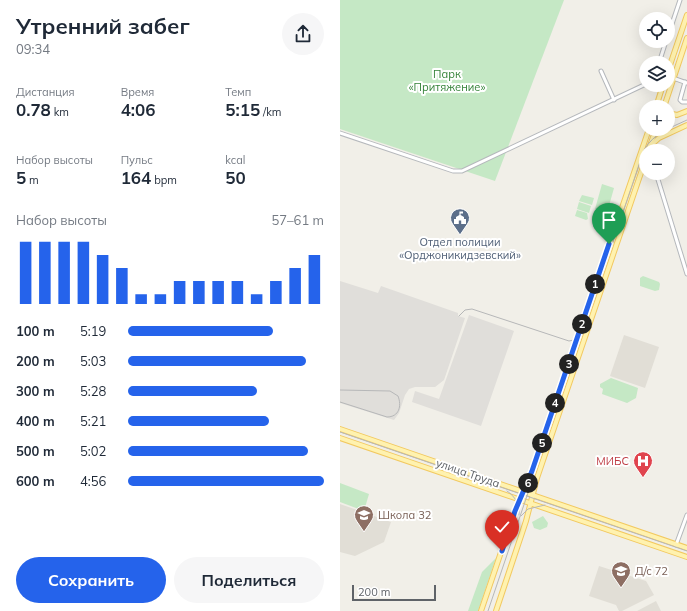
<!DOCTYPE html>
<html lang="ru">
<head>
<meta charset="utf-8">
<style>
  body { margin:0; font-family:Mulish,sans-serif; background:#f6f6f7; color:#1f2937; height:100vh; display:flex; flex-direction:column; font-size:15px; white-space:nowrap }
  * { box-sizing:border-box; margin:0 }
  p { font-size:13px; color:#747a83 }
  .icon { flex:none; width:22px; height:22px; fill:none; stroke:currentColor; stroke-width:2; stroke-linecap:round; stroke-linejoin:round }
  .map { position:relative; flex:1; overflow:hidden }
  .drawer { display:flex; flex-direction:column; background:#fff; width:340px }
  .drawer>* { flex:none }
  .controls { position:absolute; left:299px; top:12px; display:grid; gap:8px }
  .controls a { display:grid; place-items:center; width:36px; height:36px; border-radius:50%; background:#fff; box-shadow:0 4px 16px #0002; font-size:20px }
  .scale { position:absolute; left:12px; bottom:10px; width:84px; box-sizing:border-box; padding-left:4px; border:2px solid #5f6368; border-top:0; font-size:11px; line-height:14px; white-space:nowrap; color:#5f6368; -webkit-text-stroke:3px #fff; paint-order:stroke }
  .pin { position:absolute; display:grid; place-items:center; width:34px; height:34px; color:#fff; margin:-41px -17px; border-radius:50% 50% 50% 0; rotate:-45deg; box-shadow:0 0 4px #0007 }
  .pin .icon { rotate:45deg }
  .km { position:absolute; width:20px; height:20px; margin:-10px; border-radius:50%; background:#222; color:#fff; font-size:11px; line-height:20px; text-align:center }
  .round { display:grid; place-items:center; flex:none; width:42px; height:42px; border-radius:21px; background:#f6f6f7 }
  .head { display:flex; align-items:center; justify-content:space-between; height:68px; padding:0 16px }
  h1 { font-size:22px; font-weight:700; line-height:30px }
  .stats { display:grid; grid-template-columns:repeat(3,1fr); gap:6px; height:68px; padding:4px 16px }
  .stats div { display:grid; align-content:center }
  .stats b { font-size:17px; font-weight:700 }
  .stats small { font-size:11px; font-weight:400 }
  .stats p { font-size:11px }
  .chart { height:112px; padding:8px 16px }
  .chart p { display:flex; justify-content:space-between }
  .chart svg { width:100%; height:72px; margin-top:4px; stroke:#2563eb; stroke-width:6 }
  .action { display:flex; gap:8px; margin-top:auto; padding:8px 16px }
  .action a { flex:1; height:46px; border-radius:24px; background:#2563eb; color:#fff; font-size:16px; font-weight:700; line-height:46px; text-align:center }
  .action a+a { background:#f6f6f7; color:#1f2937 }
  ul { padding:0 16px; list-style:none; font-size:13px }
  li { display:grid; grid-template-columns:64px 48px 1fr; align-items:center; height:30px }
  li i { height:10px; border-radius:5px; background:#2563eb }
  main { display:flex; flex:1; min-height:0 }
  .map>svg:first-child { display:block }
  .industrial { fill:#e0deda }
  .education { fill:#e1ded6 }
  .green { fill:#c5e8c5 }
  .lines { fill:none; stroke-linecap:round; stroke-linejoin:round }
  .minor-casing { stroke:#b5b8bc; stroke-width:5 }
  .major-casing { stroke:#f2c960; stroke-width:6 }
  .minor { stroke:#fff; stroke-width:3 }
  .major { stroke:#fff2af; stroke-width:4 }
  .tram { stroke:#b6b7b8; stroke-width:1 }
  .route-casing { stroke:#fff; stroke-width:8 }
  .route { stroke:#2563eb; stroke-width:5 }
  .labels { text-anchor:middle; stroke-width:4; stroke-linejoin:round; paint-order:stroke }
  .park-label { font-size:11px; fill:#348238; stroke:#fff }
  .service-label { font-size:11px; fill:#4e5e75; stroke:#fff }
  .health-label { font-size:11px; fill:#be3a42; stroke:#fff; text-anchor:end }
  .street-label { font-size:11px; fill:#5f6368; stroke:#fff }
  .education-label { font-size:11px; fill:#785e54; stroke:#fff; text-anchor:start }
</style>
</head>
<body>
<main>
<section class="drawer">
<div class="head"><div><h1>Утренний забег</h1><p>09:34</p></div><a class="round"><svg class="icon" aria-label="share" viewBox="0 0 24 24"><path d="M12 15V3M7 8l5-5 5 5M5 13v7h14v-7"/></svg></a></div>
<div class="stats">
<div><p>Дистанция</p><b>0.78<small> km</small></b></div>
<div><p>Время</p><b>4:06</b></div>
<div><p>Темп</p><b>5:15<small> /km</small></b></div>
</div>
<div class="stats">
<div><p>Набор высоты</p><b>5<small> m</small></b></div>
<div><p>Пульс</p><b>164<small> bpm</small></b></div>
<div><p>kcal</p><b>50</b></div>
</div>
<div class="chart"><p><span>Набор высоты</span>57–61 m</p>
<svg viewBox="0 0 160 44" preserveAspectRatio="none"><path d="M5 44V6M15 44V6M25 44V6M35 44V6M45 44V14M55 44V22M65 44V38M75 44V38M85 44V30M95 44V30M105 44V30M115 44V30M125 44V38M135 44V30M145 44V22M155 44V14"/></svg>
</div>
<ul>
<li><b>100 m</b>5:19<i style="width:74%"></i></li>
<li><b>200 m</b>5:03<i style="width:91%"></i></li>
<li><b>300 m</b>5:28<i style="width:66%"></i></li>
<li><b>400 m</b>5:21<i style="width:72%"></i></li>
<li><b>500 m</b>5:02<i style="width:92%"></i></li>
<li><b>600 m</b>4:56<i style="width:100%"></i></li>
</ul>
<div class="action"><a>Сохранить</a><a>Поделиться</a></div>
</section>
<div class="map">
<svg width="347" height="611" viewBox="0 0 347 611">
  <rect width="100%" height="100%" fill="#f1efe8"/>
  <g class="industrial">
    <path d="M0 281 38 293 41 286 118 313V316L125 318 104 380 95 387H75L69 389 65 395 59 413 54 420 0 403Z"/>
    <path d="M129 315 174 331 141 426 72 402 75 391 99 399Z"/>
  </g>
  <g class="education">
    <path d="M284 335 319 347 305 388 270 376Z"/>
    <path d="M0 504 51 522 44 542 15 556 0 552Z"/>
    <path d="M259 566 306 581 314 595 282 611H279L276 605 249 596Z"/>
    <path d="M316 601 321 611H297Z"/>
  </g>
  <g class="green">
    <path d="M0 0H224L155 181 0 129Z"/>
    <path d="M262 184 274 188 267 213 255 209Z"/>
    <path d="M242 195 254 198 252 205 239 201Z"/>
    <path d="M239 202 251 206 249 213 237 209Z"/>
    <path d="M237 210 247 213 248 219 246 220 235 216Z"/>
    <path d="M303 276 319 282 320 284 319 290 315 291 300 286V278Z"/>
    <path d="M271 378 298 388 296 398 287 403 262 394 263 389 260 387V384Z"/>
    <path d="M0 483 29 494 24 511 0 502Z"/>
    <path d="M203 516 208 523 207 527 200 530 194 528 192 522Z"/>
    <path d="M156 558 138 611H128L142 572Z"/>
  </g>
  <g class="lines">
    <defs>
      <g id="minor">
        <path d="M328 36 340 0"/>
        <path d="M319 63 326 41"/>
        <path d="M261 71 274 100"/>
        <path d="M333 78 347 83"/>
        <path d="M345 82 340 100 342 102H347"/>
        <path d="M0 133 113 171H122L306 84"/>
        <path d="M316 173 347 274"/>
        <path d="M336 545 347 515"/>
      </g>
      <g id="major">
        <path d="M328 71 347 15"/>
        <path d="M316 107 323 85"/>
        <path d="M324 107 347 38"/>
        <path d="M328 113 337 115 347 111"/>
        <path d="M311 145 319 138 347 125"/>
        <path d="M308 151 316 129"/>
        <path d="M0 429 347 548"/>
        <path d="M0 438 347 557"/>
        <path d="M141 611 175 511 187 485 202 441 309 129"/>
        <path d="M156 611 186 521 197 478 306 158"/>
      </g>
    </defs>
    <use href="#minor" class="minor-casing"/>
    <use href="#major" class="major-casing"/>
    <use href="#minor" class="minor"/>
    <use href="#major" class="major"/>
    <g class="tram">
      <path d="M119 316 125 310 132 309 229 341 238 339 243 334"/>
      <path d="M0 390 50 391 58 396C62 406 59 417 47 417L0 402"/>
      <path d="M0 432 347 551"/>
      <path d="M167 491C175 496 180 505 179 515"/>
      <path d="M181 516 188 509 205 505"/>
      <path d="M148 611 304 150C314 133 330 128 347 120"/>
    </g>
  </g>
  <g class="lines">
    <defs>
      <path id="route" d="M162 551 175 511 192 471 269 244"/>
    </defs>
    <use href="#route" class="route-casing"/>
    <use href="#route" class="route"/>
  </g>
  <defs>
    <symbol id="civic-pin" viewBox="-11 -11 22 30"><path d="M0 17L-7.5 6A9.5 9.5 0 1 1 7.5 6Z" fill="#5c6f8a" stroke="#fff"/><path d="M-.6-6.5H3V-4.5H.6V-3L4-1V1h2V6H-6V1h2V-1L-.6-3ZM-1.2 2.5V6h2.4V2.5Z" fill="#fff"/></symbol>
    <symbol id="hospital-pin" viewBox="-11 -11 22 30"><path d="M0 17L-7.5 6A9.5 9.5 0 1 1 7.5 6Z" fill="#e0444e" stroke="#fff"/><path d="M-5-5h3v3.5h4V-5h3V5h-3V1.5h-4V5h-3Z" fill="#fff"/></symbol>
    <symbol id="school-pin" viewBox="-11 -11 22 30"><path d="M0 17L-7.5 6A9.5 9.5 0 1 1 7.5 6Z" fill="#8d6e63" stroke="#fff"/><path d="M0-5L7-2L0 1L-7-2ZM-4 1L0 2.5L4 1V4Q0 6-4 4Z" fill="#fff"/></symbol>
  </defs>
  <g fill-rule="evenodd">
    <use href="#civic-pin" x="109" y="207" width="22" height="30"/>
    <use href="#hospital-pin" x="292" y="450" width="22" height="30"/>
    <use href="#school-pin" x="13" y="504" width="22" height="30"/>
    <use href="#school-pin" x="270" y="560" width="22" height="30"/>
  </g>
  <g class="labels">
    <g class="park-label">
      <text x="107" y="78">Парк<tspan x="107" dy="13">«Притяжение»</tspan></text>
    </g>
    <g class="service-label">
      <text x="120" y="246">Отдел полиции<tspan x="120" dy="13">«Орджоникидзевский»</tspan></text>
    </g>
    <g class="health-label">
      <text x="289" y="465">МИБС</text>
    </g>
    <g class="street-label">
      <text transform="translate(128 473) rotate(19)" y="4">улица Труда</text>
    </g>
    <g class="education-label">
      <text x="38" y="519">Школа 32</text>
      <text x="295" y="575">Д/с 72</text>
    </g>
  </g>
</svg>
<div class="controls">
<a><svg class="icon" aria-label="locate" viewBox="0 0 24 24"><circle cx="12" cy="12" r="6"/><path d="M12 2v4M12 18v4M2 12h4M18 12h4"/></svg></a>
<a><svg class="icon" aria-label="layers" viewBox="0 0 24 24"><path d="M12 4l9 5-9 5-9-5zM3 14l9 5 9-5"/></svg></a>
<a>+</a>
<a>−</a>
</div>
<div class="scale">200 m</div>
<div class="pin" style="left:269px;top:244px;background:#1e9e55"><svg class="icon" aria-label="arrive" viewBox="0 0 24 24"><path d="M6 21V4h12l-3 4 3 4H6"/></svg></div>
<div class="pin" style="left:162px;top:551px;background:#d93025"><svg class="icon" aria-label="check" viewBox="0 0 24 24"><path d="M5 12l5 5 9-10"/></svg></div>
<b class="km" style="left:255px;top:284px">1</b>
<b class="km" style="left:242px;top:324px">2</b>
<b class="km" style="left:229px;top:364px">3</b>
<b class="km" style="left:215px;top:403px">4</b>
<b class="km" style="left:202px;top:443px">5</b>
<b class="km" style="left:188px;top:483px">6</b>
</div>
</main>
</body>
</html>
